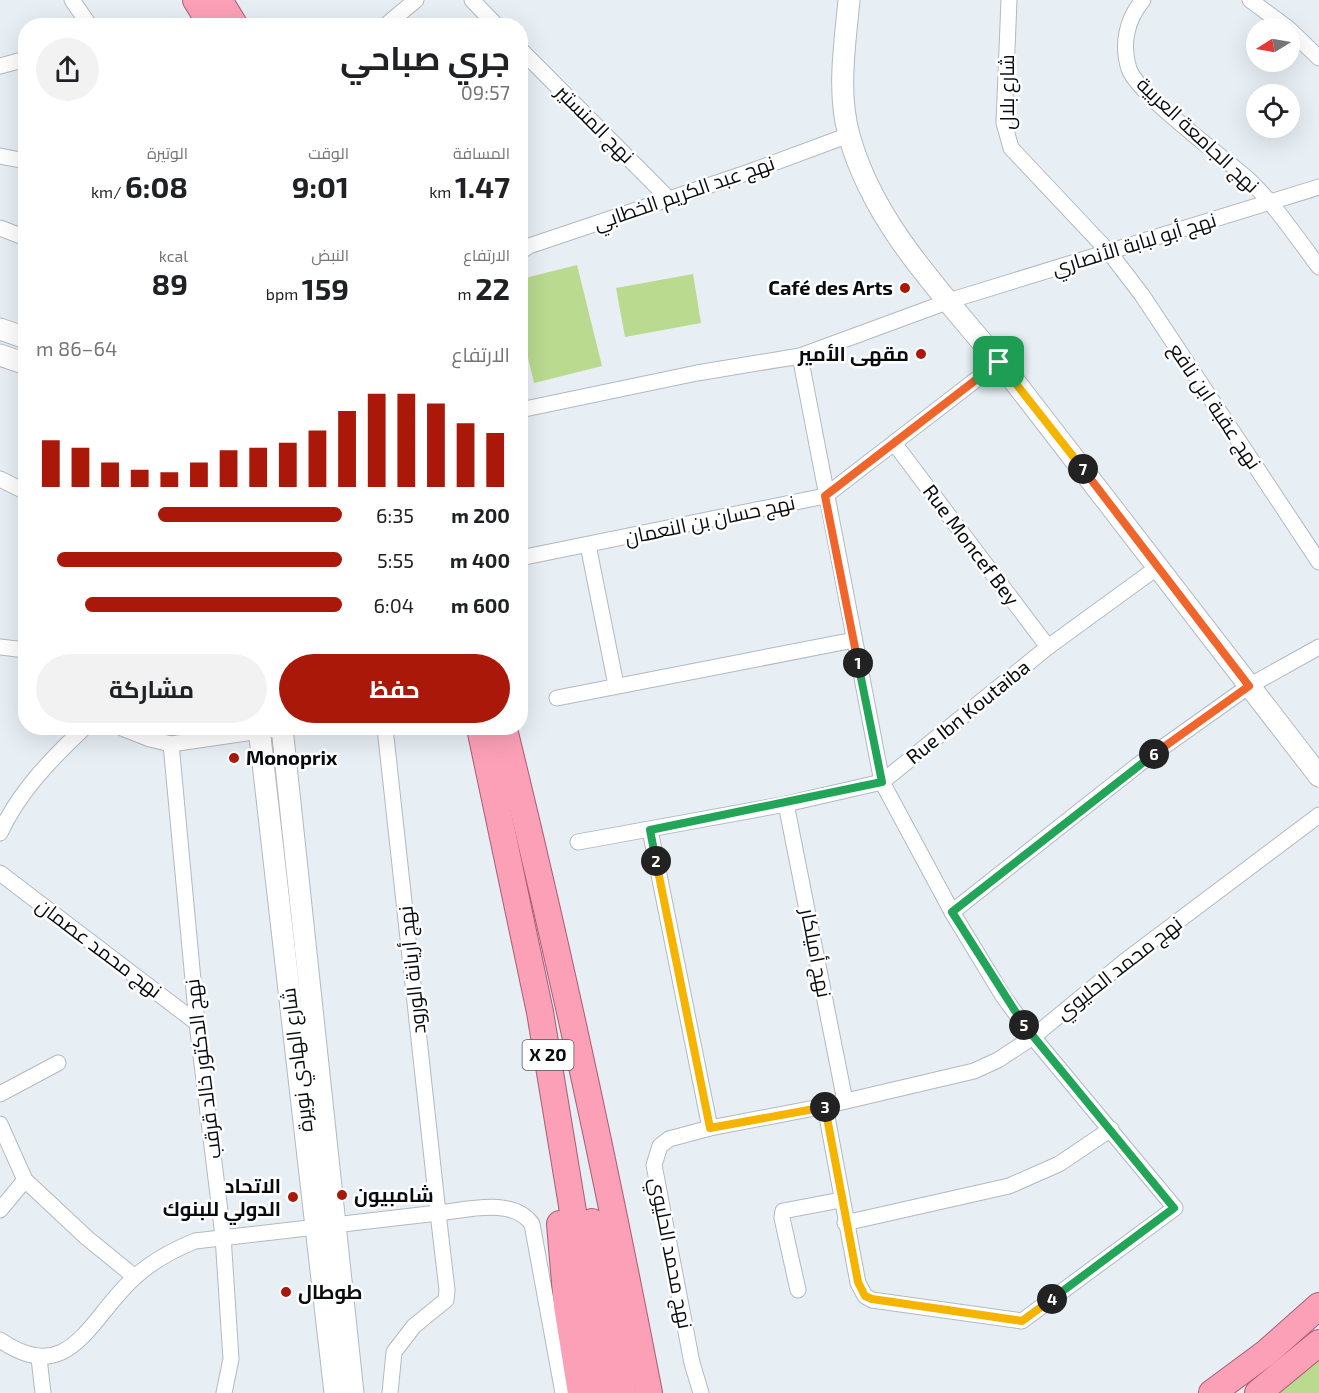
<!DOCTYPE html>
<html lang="ar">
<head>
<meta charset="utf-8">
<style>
  body { margin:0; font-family:"Exo 2",Cairo,sans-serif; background:#f2f2f2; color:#202124; direction:rtl; height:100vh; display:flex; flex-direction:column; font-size:22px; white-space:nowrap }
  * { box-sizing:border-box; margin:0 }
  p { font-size:20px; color:#757577 }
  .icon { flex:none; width:33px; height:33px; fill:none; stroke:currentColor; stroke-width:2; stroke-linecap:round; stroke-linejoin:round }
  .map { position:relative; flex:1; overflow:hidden; direction:ltr }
  .details { position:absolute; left:18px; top:18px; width:510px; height:717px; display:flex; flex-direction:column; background:#fff; border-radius:24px; box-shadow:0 6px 24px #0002; direction:rtl }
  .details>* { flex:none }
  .needle { width:39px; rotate:259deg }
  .buttons { position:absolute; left:1246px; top:18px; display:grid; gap:12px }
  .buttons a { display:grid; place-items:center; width:54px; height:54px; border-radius:50%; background:#fff; box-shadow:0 6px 24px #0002; font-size:30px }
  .pin { position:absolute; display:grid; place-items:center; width:51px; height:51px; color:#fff; margin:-26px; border-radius:12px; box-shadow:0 3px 9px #0006 }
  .km { position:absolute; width:30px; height:30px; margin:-15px; border-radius:50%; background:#222; color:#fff; font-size:16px; line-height:30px; text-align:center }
  .round { display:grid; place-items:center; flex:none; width:63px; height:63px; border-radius:32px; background:#f2f2f2 }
  .headline { display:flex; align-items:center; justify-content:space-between; height:102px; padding:0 18px }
  h1 { font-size:33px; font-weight:700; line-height:45px }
  .figures { display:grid; grid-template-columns:repeat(3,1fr); gap:9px; height:102px; padding:6px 18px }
  .figures div { display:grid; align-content:center }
  .figures b { font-size:30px; font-weight:700 }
  .figures small { font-size:16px; font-weight:400 }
  .figures p { font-size:16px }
  .chart { height:168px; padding:12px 18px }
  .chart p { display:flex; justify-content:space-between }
  .chart svg { width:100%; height:108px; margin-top:6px; stroke:#a91808; stroke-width:6 }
  .action { display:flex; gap:12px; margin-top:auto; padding:12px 18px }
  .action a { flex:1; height:69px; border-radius:36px; background:#a91808; color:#fff; font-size:24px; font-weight:700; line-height:69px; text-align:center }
  .action a+a { background:#f2f2f2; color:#202124 }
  ul { padding:0 18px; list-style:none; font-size:20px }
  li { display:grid; grid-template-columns:96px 72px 1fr; align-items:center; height:45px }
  li i { height:15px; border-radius:8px; background:#a91808 }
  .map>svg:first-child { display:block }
  .green { fill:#b9da8f }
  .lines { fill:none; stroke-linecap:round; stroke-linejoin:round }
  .minor-casing { stroke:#b3b9c0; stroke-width:17 }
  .secondary-casing { stroke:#b3b9c0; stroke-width:23 }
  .trunk-casing { stroke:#a75d71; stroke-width:28 }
  .minor { stroke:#fff; stroke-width:15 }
  .secondary { stroke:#fff; stroke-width:21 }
  .trunk { stroke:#fca0b8; stroke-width:26 }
  .split-1-casing { stroke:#fff; stroke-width:12 }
  .split-2-casing { stroke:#fff; stroke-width:12 }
  .split-3-casing { stroke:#fff; stroke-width:12 }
  .split-4-casing { stroke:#fff; stroke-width:12 }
  .split-5-casing { stroke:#fff; stroke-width:12 }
  .split-6-casing { stroke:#fff; stroke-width:12 }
  .split-7-casing { stroke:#fff; stroke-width:12 }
  .split-8-casing { stroke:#fff; stroke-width:12 }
  .split-1 { stroke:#f0652b; stroke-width:8 }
  .split-2 { stroke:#22a559; stroke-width:8 }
  .split-3 { stroke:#f5b400; stroke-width:8 }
  .split-4 { stroke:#f5b400; stroke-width:8 }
  .split-5 { stroke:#22a559; stroke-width:8 }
  .split-6 { stroke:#22a559; stroke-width:8 }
  .split-7 { stroke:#f0652b; stroke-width:8 }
  .split-8 { stroke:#f5b400; stroke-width:8 }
  .poi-dot { fill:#a91808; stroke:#fff; stroke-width:2 }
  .labels { text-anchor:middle; stroke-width:5; stroke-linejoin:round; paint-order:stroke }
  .shield { fill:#fff; stroke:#535556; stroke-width:1.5 }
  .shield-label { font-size:18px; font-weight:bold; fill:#090c0e }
  .street-label { font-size:20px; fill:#090c0e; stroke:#fff }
  .poi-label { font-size:20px; font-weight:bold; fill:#090c0e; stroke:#fff; text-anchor:end }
</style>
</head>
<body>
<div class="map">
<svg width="1319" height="1393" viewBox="0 0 1319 1393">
  <rect width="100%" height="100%" fill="#e7eef4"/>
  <g class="green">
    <path d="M577 265 602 366 534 383 521 329V279Z"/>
    <path d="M693 274 701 323 625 337 616 288Z"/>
    <path d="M1319 1359V1393H1278Z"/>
  </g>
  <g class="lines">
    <defs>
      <g id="minor">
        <path d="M72 0 90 26"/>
        <path d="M472 0 497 26"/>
        <path d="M1009 0 1004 123 1011 148 1109 252 1142 295 1319 562"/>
        <path d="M1143 0C1127 19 1121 44 1129 69 1139 96 1224 157 1250 181 1276 206 1297 238 1319 267"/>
        <path d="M1250 0 1288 28"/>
        <path d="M385 26 416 0"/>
        <path d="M1290 30 1319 58"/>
        <path d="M520 49 669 199"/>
        <path d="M0 66 26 59"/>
        <path d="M0 156 26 161"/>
        <path d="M0 228 26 238"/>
        <path d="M520 252 529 246 749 172 849 135"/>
        <path d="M800 356 882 782 952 912 1003 996 1033 1037 1175 1208 1022 1321 872 1300 865 1296 858 1283 825 1106"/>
        <path d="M520 410 697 373 800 356 955 299 1319 187"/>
        <path d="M894 443 1048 647"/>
        <path d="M0 479 26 492"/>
        <path d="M588 545 616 685"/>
        <path d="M520 558 825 496 999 362"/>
        <path d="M0 647 26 650"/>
        <path d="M557 698 854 640"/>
        <path d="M122 728 150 739 171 744 282 728"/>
        <path d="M171 744 197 1023 223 1236 231 1359 224 1393"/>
        <path d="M786 804 845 1101"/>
        <path d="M650 830 710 1128"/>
        <path d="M0 833C19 792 51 759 84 728"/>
        <path d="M578 842 786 804 882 782 1048 647 1158 567"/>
        <path d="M0 873 197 1023"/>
        <path d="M952 912 1138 765 1249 686 1319 647"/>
        <path d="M0 1094 58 1063"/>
        <path d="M0 1124 25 1180 87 1238 135 1277"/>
        <path d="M0 1210 25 1180"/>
        <path d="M845 1223 1009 1186 1059 1164 1111 1129"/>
        <path d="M798 1290 782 1218 783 1211 841 1200"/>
        <path d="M0 1340C71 1389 90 1316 136 1276 154 1260 173 1250 195 1241L438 1213 385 728"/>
        <path d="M39 1358 43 1393"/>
        <path d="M390 1393 394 1352 414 1326 446 1300 447 1290 438 1213C467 1210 513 1197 532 1224L563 1393"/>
        <path d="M701 1393 692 1363 654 1165 660 1146 669 1139 710 1128 825 1106 974 1071 998 1060 1033 1037 1125 961 1319 815"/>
      </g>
      <g id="secondary">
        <path d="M849 0C845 44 837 92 849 135 876 234 957 307 1018 386 1119 516 1218 647 1319 776"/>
        <path d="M0 329 26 338"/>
        <path d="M0 355 26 364"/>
        <path d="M259 728 335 1393"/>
        <path d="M282 728 353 1393"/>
      </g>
      <g id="trunk">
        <path d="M196 0 212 26"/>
        <path d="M219 0 235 26"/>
        <path d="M480 728 540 1012 603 1393"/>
        <path d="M504 729C558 949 606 1170 649 1393"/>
        <path d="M592 1222 623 1393"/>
        <path d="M560 1224 567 1306 581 1393"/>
        <path d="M1212 1393 1266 1353 1319 1306"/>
        <path d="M1258 1393 1319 1343"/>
      </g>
    </defs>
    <use href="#minor" class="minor-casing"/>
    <use href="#secondary" class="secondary-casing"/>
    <use href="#trunk" class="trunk-casing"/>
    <use href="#minor" class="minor"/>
    <use href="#secondary" class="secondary"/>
    <use href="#trunk" class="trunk"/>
  </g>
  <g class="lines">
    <defs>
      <path id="split-1" d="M858 663 825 496 999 362"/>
      <path id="split-2" d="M656 861 650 830 882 782 858 663"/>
      <path id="split-3" d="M656 861 710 1128 825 1107"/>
      <path id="split-4" d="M825 1107 858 1282 865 1296 872 1299 1022 1321 1052 1299"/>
      <path id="split-5" d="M1024 1025 1174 1208 1052 1299"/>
      <path id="split-6" d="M1024 1025 952 912 1154 754"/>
      <path id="split-7" d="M1083 469 1249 686 1154 754"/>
      <path id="split-8" d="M999 362 1083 469"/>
    </defs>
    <use href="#split-1" class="split-1-casing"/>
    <use href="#split-2" class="split-2-casing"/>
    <use href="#split-3" class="split-3-casing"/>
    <use href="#split-4" class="split-4-casing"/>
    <use href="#split-5" class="split-5-casing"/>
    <use href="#split-6" class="split-6-casing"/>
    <use href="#split-7" class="split-7-casing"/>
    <use href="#split-8" class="split-8-casing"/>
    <use href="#split-1" class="split-1"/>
    <use href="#split-2" class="split-2"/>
    <use href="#split-3" class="split-3"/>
    <use href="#split-4" class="split-4"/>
    <use href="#split-5" class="split-5"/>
    <use href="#split-6" class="split-6"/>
    <use href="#split-7" class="split-7"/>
    <use href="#split-8" class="split-8"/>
  </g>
  <g class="poi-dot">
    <circle cx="905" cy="288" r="6"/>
    <circle cx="921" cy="354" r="6"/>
    <circle cx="234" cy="758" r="6"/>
    <circle cx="342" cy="1195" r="6"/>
    <circle cx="293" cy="1197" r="6"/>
    <circle cx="286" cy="1292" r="6"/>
  </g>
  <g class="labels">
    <rect class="shield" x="522.5" y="1040" width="51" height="30" rx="4.5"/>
    <g class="shield-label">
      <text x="548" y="1061">X 20</text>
    </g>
    <g class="street-label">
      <text transform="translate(1007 92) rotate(-90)" y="7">شارع بلال</text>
      <text transform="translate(595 124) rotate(45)" y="7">نهج المنستير</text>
      <text transform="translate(1198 135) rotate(43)" y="7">نهج الجامعة العربية</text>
      <text transform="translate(684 193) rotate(-19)" y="7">نهج عبد الكريم الخطابي</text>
      <text transform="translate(1134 244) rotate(-17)" y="7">نهج أبو لبابة الأنصاري</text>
      <text transform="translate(1215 406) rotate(56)" y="7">نهج عقبة ابن نافع</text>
      <text transform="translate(710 520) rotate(-12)" y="7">نهج حسان بن النعمان</text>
      <text transform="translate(971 545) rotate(53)" y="7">Rue Moncef Bey</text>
      <text transform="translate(968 712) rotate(-39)" y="7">Rue Ibn Koutaiba</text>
      <text transform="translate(99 948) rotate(37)" y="7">نهج محمد عصمان</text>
      <text transform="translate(816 953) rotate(79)" y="7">نهج أميلكار</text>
      <text transform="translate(1119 968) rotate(-38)" y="7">نهج محمد الحليوي</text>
      <text transform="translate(412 970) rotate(-96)" y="7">نهج أريانة الورود</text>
      <text transform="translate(297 1060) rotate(-97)" y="7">شارع الهادي نويرة</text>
      <text transform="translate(203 1069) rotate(-97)" y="7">نهج الدكتور خالد قرقب</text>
      <text transform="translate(671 1253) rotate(79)" y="7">نهج محمد الحليوي</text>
    </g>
    <g class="poi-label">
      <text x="893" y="295">Café des Arts</text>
      <text x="909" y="361">مقهى الأمير</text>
      <text x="246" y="765" text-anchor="start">Monoprix</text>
      <text x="281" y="1193">الاتحاد<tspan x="281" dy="23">الدولي للبنوك</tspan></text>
      <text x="354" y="1202" text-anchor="start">شامبيون</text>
      <text x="298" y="1299" text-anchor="start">طوطال</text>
    </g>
  </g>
</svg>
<div class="buttons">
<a><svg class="needle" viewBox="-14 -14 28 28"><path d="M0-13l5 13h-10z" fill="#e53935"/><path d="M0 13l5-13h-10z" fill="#757577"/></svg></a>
<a><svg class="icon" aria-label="locate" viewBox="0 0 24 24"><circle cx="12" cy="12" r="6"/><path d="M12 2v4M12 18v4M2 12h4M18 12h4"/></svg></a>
</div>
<div class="pin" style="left:999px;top:362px;background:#1e9e55"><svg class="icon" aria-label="arrive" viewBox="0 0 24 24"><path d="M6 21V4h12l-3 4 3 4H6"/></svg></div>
<b class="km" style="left:858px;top:663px">1</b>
<b class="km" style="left:656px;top:861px">2</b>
<b class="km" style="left:825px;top:1107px">3</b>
<b class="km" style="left:1052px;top:1299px">4</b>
<b class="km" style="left:1024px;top:1025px">5</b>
<b class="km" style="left:1154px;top:754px">6</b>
<b class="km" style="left:1083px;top:469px">7</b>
<section class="details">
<div class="headline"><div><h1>جري صباحي</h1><p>09:57</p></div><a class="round"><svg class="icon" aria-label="share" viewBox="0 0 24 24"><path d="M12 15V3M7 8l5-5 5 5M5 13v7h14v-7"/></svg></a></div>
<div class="figures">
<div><p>المسافة</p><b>1.47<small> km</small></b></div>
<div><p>الوقت</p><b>9:01</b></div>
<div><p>الوتيرة</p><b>6:08<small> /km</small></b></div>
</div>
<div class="figures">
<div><p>الارتفاع</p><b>22<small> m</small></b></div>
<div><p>النبض</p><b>159<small> bpm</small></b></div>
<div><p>kcal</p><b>89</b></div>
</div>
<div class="chart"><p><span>الارتفاع</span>64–86 m</p>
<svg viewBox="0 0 160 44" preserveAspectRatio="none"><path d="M5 44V25M15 44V28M25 44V34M35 44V37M45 44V38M55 44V34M65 44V29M75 44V28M85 44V26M95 44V21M105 44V13M115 44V6M125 44V6M135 44V10M145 44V18M155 44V22"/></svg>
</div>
<ul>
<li><b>200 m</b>6:35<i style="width:60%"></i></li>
<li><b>400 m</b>5:55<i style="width:93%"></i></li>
<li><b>600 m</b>6:04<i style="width:84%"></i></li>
</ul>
<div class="action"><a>حفظ</a><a>مشاركة</a></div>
</section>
</div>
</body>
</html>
